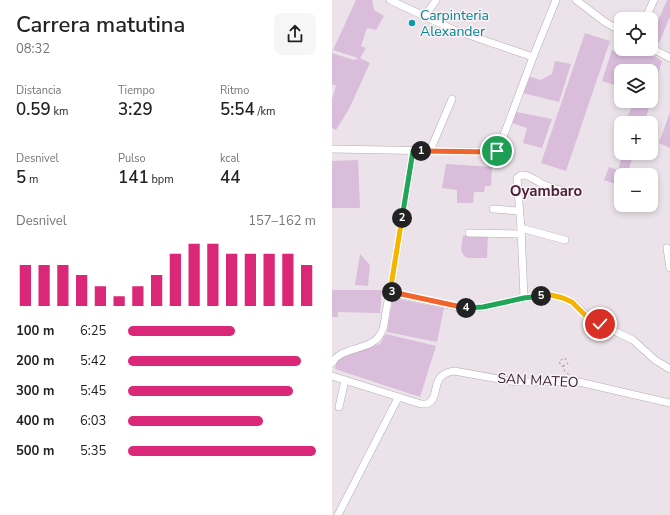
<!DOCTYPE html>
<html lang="es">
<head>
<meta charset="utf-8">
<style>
  body { margin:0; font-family:"Nunito Sans",sans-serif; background:#f6f6f6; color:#222; height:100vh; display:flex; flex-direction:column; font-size:15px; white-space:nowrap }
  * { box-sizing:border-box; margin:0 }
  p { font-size:13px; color:#767676 }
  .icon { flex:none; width:22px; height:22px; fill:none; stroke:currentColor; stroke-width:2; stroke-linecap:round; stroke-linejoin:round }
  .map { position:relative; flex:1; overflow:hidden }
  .panel { display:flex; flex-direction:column; background:#fff; width:332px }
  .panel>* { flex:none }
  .fabs { position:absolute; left:282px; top:12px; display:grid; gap:8px }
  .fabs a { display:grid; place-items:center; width:44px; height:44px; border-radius:8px; background:#fff; box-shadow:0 2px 6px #0003; font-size:20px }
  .pin { position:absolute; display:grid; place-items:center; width:34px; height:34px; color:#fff; margin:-17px; border:2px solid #fff; border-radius:50%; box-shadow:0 1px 4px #0007 }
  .km { position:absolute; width:20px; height:20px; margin:-10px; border-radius:50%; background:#222; color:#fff; font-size:11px; line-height:20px; text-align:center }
  .round { display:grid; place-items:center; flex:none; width:42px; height:42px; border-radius:8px; background:#f6f6f6 }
  .head { display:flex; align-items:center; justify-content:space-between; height:68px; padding:0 16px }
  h1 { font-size:22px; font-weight:600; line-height:30px }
  .stats { display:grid; grid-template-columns:repeat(3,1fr); gap:6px; height:68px; padding:4px 16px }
  .stats div { display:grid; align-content:center }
  .stats b { font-size:17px; font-weight:600 }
  .stats small { font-size:11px; font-weight:400 }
  .stats p { font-size:11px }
  .chart { height:112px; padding:8px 16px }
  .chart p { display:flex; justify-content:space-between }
  .chart svg { width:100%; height:72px; margin-top:4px; stroke:#db2777; stroke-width:6 }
  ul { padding:0 16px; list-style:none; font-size:13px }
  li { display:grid; grid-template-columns:64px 48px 1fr; align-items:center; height:30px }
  li i { height:10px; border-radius:5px; background:#db2777 }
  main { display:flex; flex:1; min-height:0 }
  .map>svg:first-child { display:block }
  .green { fill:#dabddb }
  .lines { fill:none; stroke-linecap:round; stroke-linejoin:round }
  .minor-casing { stroke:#b6aab2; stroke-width:8 }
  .path { stroke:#ad859e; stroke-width:1; stroke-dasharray:2 3; stroke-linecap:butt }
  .minor { stroke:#fff; stroke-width:7 }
  .split-1-casing { stroke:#fff; stroke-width:8 }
  .split-2-casing { stroke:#fff; stroke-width:8 }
  .split-3-casing { stroke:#fff; stroke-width:8 }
  .split-4-casing { stroke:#fff; stroke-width:8 }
  .split-5-casing { stroke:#fff; stroke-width:8 }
  .split-6-casing { stroke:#fff; stroke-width:8 }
  .split-1 { stroke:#f0652b; stroke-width:5 }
  .split-2 { stroke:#22a559; stroke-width:5 }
  .split-3 { stroke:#f5b400; stroke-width:5 }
  .split-4 { stroke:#f0652b; stroke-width:5 }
  .split-5 { stroke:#22a559; stroke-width:5 }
  .split-6 { stroke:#f5b400; stroke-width:5 }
  .culture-dot { fill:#0f9aa8; stroke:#f8f3f7; stroke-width:1.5 }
  .labels { text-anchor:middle; stroke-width:3; stroke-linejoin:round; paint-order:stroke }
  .culture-label { font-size:14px; fill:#0d838f; stroke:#f8f3f7; text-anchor:start }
  .street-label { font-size:14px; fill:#3b2431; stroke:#f8f3f7 }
  .neighbourhood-label { font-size:15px; font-weight:bold; fill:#4c2139; stroke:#f8f3f7 }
</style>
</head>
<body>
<main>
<section class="panel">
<div class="head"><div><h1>Carrera matutina</h1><p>08:32</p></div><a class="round"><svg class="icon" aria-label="share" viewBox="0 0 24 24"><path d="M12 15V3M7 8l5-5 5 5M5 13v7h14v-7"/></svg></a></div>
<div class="stats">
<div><p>Distancia</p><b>0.59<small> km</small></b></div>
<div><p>Tiempo</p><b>3:29</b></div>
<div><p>Ritmo</p><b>5:54<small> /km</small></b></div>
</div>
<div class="stats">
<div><p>Desnivel</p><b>5<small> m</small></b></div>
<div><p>Pulso</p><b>141<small> bpm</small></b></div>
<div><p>kcal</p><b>44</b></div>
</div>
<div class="chart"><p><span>Desnivel</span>157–162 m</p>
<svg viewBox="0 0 160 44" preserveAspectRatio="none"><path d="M5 44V19M15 44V19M25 44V19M35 44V25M45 44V32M55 44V38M65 44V32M75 44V25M85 44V12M95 44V6M105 44V6M115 44V12M125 44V12M135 44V12M145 44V12M155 44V19"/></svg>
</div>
<ul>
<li><b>100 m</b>6:25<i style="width:57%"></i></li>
<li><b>200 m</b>5:42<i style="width:92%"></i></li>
<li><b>300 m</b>5:45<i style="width:88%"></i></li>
<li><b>400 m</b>6:03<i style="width:72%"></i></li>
<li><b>500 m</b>5:35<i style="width:100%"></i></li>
</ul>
</section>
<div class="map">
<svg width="338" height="515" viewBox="0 0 338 515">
  <rect width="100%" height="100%" fill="#ebe3e9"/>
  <g class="green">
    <path d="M24 0H40L42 10 52 16 44 30 35 28 29 46 34 48 28 58 38 63 17 109 4 130 0 128V99L4 86 0 84V53L22 60 26 58 1 50Z"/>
    <path d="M335 0H338V17L325 47 319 43V37Z"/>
    <path d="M253 33 278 41 234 171 209 163Z"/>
    <path d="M294 49H311L330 61 320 96 319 95V71H289V87L270 81 280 50 291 55Z"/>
    <path d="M223 61 239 64 227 102 191 93 196 76 209 80 220 74Z"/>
    <path d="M319 97 320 98 312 123H293L302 101H319Z"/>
    <path d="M184 112 220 119 210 148 191 143 195 128 180 123Z"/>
    <path d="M338 112V148L327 143Z"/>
    <path d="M291 153H302L295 175H289V186L272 180 277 167 286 170Z"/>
    <path d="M26 160 28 208H0V161Z"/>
    <path d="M114 164 160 167 159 186H153L152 192H142L141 203H125V190L110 188Z"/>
    <path d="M156 234 155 258H136L132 256 129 250 131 236Z"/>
    <path d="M28 254 38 265 36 286 23 285Z"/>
    <path d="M0 290H50L48 313 6 312V317H0Z"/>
    <path d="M61 298 112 308 105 342 55 332Z"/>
    <path d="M54 334 104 346 88 397 3 369 5 359 48 344Z"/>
  </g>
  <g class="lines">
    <defs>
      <g id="minor">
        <path d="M58 0 122 30 201 57 224 0"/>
        <path d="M244 0 273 22 289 31"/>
        <path d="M93 16 104 0"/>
        <path d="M313 19 322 0"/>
        <path d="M319 48 338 58"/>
        <path d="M0 149 161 152 165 151 167 148 201 57"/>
        <path d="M98 151 120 99"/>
        <path d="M161 209 187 211"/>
        <path d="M189 228 233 240"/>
        <path d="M137 233 189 234"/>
        <path d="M335 248 338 268"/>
        <path d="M58 292 81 151"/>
        <path d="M192 298 189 228 185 178 189 175C198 174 206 183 215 186 224 190 234 191 243 193"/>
        <path d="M0 363C11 344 41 353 50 331 52 328 52 323 53 319 54 310 56 301 58 292L136 309 151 307 192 298 219 295 231 298 240 302 248 309 257 319 301 340 323 360 338 369"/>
        <path d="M0 376 89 404C91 404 93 404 95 404 110 397 96 375 122 371L184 382H247L338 403"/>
        <path d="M7 407 13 380"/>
        <path d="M6 515 66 398"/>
      </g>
    </defs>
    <use href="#minor" class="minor-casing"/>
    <path class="path" d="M231 366 236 364 233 358 227 361 229 366H231L233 372 238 375"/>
    <use href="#minor" class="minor"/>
  </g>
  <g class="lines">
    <defs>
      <path id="split-1" d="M89 151 161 152 165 151"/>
      <path id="split-2" d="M70 218 81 151H89"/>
      <path id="split-3" d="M60 292H58L70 218"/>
      <path id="split-4" d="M60 292 134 308"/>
      <path id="split-5" d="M134 308 151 307 192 298 209 296"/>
      <path id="split-6" d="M209 296 219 295 231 298 240 302 257 319 268 324"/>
    </defs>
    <use href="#split-1" class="split-1-casing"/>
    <use href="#split-2" class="split-2-casing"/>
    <use href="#split-3" class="split-3-casing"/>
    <use href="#split-4" class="split-4-casing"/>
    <use href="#split-5" class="split-5-casing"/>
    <use href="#split-6" class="split-6-casing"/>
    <use href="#split-1" class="split-1"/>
    <use href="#split-2" class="split-2"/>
    <use href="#split-3" class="split-3"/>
    <use href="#split-4" class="split-4"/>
    <use href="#split-5" class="split-5"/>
    <use href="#split-6" class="split-6"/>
  </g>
  <circle class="culture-dot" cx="80" cy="23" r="4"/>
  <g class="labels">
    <g class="culture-label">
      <text x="88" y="20">Carpinteria<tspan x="88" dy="16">Alexander</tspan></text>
    </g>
    <g class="street-label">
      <text transform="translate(206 380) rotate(3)" y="5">SAN MATEO</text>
    </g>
    <g class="neighbourhood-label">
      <text x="214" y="196">Oyambaro</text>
    </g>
  </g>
</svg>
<div class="fabs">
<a><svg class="icon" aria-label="locate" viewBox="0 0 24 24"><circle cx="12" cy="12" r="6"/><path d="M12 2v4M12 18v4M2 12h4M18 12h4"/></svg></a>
<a><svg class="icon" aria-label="layers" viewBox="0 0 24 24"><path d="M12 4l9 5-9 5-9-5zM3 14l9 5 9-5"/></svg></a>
<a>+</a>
<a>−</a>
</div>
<div class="pin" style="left:165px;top:151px;background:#1e9e55"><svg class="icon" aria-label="arrive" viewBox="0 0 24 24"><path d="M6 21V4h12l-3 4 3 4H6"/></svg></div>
<div class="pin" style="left:268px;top:324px;background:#d93025"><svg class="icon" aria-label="check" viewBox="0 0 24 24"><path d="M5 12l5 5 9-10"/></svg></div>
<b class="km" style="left:89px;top:151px">1</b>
<b class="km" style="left:70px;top:218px">2</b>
<b class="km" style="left:60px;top:292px">3</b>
<b class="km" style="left:134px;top:308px">4</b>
<b class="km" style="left:209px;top:296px">5</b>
</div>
</main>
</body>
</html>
